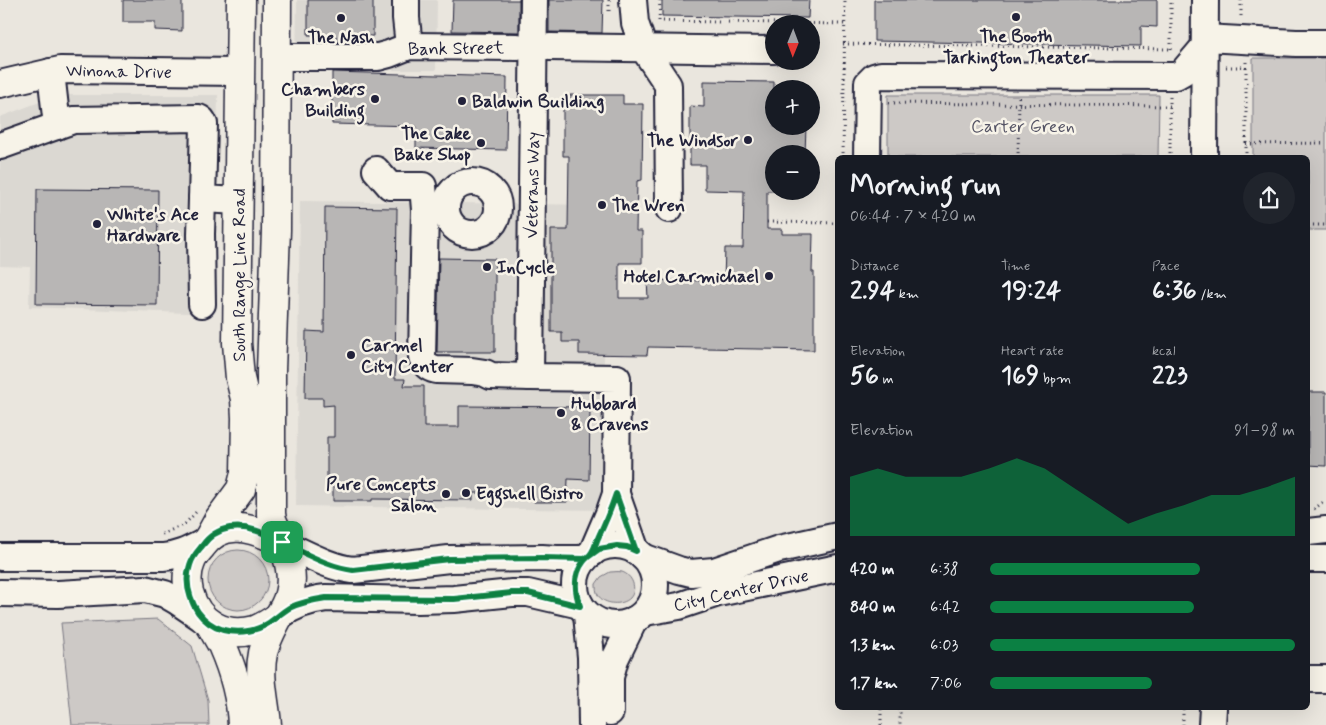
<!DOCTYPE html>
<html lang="en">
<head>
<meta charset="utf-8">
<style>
  body { margin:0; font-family:Mynerve,sans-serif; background:#20242c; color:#f1f3f6; height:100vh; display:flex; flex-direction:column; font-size:19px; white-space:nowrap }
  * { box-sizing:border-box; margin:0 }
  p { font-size:16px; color:#9ea1a6 }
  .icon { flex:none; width:28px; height:28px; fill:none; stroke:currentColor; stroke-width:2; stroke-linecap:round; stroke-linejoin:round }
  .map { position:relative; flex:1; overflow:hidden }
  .sheet { position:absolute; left:835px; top:155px; width:475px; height:555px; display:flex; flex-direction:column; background:#171b24; border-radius:8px; box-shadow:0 5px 20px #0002 }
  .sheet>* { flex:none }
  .needle { width:32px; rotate:181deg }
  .fabs { position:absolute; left:765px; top:15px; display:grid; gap:10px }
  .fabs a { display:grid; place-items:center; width:55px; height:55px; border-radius:50%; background:#171b24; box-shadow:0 5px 20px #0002; font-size:25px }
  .pin { position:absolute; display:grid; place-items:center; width:42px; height:42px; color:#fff; margin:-21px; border-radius:10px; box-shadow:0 2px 8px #0006 }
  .round { display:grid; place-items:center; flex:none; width:52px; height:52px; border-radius:26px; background:#20242c }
  .summary { display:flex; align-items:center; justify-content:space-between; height:85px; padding:0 15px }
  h1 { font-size:28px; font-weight:700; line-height:38px }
  .stats { display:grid; grid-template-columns:repeat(3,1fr); gap:8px; height:85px; padding:5px 15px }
  .stats div { display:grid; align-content:center }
  .stats b { font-size:25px; font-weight:700 }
  .stats small { font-size:14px; font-weight:400 }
  .stats p { font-size:14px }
  .chart { height:140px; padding:10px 15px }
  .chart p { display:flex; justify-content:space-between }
  .chart svg { width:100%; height:90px; margin-top:5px; fill:#0b8043; opacity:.7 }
  ul { padding:0 15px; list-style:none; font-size:16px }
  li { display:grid; grid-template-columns:80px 60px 1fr; align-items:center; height:38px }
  li i { height:12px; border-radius:6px; background:#0b8043 }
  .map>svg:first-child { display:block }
  .built { fill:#dbd8d2 }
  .green { fill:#cdc9c6; stroke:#787680 }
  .building { fill:#b8b6b5; stroke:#22223b }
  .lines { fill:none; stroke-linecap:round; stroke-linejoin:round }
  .minor-casing { stroke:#22223b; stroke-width:30 }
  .major-casing { stroke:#22223b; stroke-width:31 }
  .path { stroke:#22223b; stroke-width:3; stroke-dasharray:1 4; stroke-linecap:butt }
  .minor { stroke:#f7f3e8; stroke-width:26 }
  .major { stroke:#f7f3e8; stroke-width:28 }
  .route-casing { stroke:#fff; stroke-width:10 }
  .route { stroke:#0b8043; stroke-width:6 }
  .poi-dot { fill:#22223b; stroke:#f7f3e8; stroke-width:2 }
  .labels { text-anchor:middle; stroke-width:5; stroke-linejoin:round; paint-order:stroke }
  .poi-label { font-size:18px; font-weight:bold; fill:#22223b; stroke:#f7f3e8; text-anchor:start }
  .street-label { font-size:18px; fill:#22223b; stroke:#f7f3e8 }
  .park-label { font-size:18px; fill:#555465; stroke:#f7f3e8 }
</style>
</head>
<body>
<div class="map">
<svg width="1326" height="725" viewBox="0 0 1326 725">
  <rect width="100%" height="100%" fill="#eae6de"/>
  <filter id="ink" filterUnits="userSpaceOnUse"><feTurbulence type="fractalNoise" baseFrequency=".02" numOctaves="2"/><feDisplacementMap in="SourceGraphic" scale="10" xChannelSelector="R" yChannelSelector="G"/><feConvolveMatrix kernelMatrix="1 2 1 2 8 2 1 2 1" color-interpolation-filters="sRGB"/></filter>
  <g filter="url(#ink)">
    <g class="built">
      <path d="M297 0H437L436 70H296Z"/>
      <path d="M58 95H218L214 314 29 307 30 267 0 266V117Z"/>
      <path d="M300 201 606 205 602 510 296 506Z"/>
    </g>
    <g class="green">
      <path d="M1253 58H1326V230H1308V158L1253 157Z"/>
      <path d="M888 95H1159L1158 157H888Z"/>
      <circle cx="238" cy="580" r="30"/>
      <path d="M610 572C614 572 618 571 622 572 632 575 638 589 630 598 622 606 604 605 598 595 596 591 596 588 596 584L601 577Z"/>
      <path d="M158 619 192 646 208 700 209 725H72L61 623Z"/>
    </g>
    <g class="building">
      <path d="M123 0H182V31L155 30V22H123Z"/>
      <path d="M308 0H373V36H355V42H336V36L308 35Z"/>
      <path d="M453 0H519V32L452 31Z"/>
      <path d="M549 0H603L602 33 549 32Z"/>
      <path d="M662 0H809L808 18 662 16Z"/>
      <path d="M874 0H1157V27L1141 26V46L874 41Z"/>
      <path d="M332 72 507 77 506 150 416 148V126L332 124Z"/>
      <path d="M704 81 774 82V126H806L805 154H774V191H767V229H782V234H813L812 272H814V350L648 347 647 355 579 354V342H562V332H551V230H568L569 156H563V102H570V95H623V104H643L642 180 637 181 636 231H642V263H619V298H648L647 280 724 281 725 248H743L744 191 705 190V165H690V106L704 107Z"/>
      <path d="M37 189 158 190 157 305 36 304Z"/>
      <path d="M325 207 397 208 395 379H405L404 386H424V427H459V406L590 407 589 480 568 479 567 502H534V493H473V500L372 499V501H333V478H327V437H334V405L323 406V398H305L306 331 324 332Z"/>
      <path d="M439 258 495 259V352H437Z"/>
      <path d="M1308 392H1326V466L1308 465Z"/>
    </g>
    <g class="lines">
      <defs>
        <g id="minor">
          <path d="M406 0V18L409 46"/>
          <path d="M534 0 530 377 617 378 616 494 610 511 592 553"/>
          <path d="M633 0 635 23 644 49 668 85 669 209"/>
          <path d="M1205 38 1296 43H1326"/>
          <path d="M550 47 774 50"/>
          <path d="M277 57H378L389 54 409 46 517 47"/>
          <path d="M51 72 57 126"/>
          <path d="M0 84 60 70 240 72"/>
          <path d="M0 146 73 120 199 118 202 120 204 124 202 199 239 201"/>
          <path d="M867 158 868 83 874 77 881 75 1176 76 1183 72 1205 46"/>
          <path d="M1204 158 1205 0"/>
          <path d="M376 170 390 186H423L425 210 422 357C425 365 428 368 436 370L472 371 485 373 491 376 530 377"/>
          <circle cx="472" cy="208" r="26"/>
          <path d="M202 199 201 234 202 304"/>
          <path d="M616 494 636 551"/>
          <path d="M1308 532 1326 530"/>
          <path d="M282 543C305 553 328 567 353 570L449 559 542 558 557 559H585"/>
          <circle cx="615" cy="585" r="40"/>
          <path d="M0 557H163C179 556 191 549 205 542"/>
          <path d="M643 557 679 570 691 573 714 571 779 549 838 536"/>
          <path d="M1308 559H1326"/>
          <path d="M0 593 58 594 145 589 165 594 177 601 202 618"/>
          <path d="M645 612 679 606 718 593 838 568"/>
          <path d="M587 614 591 657 592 725"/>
          <path d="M279 616C294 605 308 600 326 598L418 600 454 599 512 593H528L580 605"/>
          <path d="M1308 679H1326"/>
          <path d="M610 712V677L615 659 634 620"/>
          <path d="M1212 725 1213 708"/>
        </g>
        <g id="major">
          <path d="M208 539 219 519 241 489 245 473 246 418 245 399 240 378 237 343 241 0"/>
          <path d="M278 617C271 622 263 627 255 630 224 638 197 623 189 592 187 583 187 571 191 562 193 556 198 551 202 546 223 517 254 528 281 542"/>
          <path d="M210 624C214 631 218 638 222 645 233 670 241 697 242 725"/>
          <path d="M267 725C265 701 258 677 263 653 267 637 276 621 284 607 300 577 285 549 272 520L271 514V371L276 230 277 0"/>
        </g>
      </defs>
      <use href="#minor" class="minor-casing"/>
      <use href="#major" class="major-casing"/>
      <g class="path">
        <path d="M609 0V11H613"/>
        <path d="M660 0 659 21 844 24"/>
        <path d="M1241 0V19"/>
        <path d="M843 44 1171 49"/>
        <path d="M1171 49V0"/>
        <path d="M1226 67H1246"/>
        <path d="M889 103 1170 106"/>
        <path d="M1246 144 1326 143"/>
        <path d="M843 158 845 0"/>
        <path d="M1018 158 1019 97"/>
        <path d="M1170 158V96"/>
        <path d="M1246 158V62"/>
        <path d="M767 222 838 223"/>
        <path d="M1308 225H1326"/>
        <path d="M1314 509 1326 500"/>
        <path d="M162 534 185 524 196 512"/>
        <path d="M898 708 900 713V725"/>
        <path d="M881 725V708"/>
        <path d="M1183 725V708"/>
      </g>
      <use href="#minor" class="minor"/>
      <use href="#major" class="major"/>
    </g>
  </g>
  <g class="lines" filter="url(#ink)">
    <defs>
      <path id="route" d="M282 542C266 534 249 525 230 528 218 530 209 536 202 546 197 552 192 557 190 565 183 585 192 611 209 623 225 635 251 634 267 624 275 619 281 613 289 608 301 602 313 600 326 598L454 599 512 593H528L580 606C574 590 573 575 584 561 586 558 590 556 592 552 595 548 596 542 598 538 605 523 611 509 616 494L636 551 627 547 617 546 599 549 585 559 542 558 449 559 353 570C328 567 305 553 282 543V542"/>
    </defs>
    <use href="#route" class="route-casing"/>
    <use href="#route" class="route"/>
  </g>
  <g class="poi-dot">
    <circle cx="1016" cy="17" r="5"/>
    <circle cx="341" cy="18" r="5"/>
    <circle cx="375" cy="99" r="5"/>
    <circle cx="462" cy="101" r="5"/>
    <circle cx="748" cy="140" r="5"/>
    <circle cx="481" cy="143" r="5"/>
    <circle cx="602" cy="205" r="5"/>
    <circle cx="97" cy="224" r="5"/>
    <circle cx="487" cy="267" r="5"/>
    <circle cx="769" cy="276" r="5"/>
    <circle cx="351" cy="355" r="5"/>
    <circle cx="561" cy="413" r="5"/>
    <circle cx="466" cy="493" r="5"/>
    <circle cx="446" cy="494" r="5"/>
  </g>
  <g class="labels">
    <g class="poi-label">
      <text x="1016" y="42" text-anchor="middle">The Booth<tspan x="1016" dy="21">Tarkington Theater</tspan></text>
      <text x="341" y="43" text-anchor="middle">The Nash</text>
      <text x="365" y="95" text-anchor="end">Chambers<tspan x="365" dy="21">Building</tspan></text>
      <text x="472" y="107">Baldwin Building</text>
      <text x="471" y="139" text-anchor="end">The Cake<tspan x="471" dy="21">Bake Shop</tspan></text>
      <text x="738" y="146" text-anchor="end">The Windsor</text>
      <text x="612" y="211">The Wren</text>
      <text x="107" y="220">White's Ace<tspan x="107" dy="21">Hardware</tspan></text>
      <text x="497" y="273">InCycle</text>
      <text x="759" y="282" text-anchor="end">Hotel Carmichael</text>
      <text x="361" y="351">Carmel<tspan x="361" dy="21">City Center</tspan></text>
      <text x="571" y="409">Hubbard<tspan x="571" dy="21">&amp; Cravens</tspan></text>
      <text x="436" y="490" text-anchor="end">Pure Concepts<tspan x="436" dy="21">Salon</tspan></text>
      <text x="476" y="499">Eggshell Bistro</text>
    </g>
    <g class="street-label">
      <text transform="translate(456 48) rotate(-1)" y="6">Bank Street</text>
      <text transform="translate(119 71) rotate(1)" y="6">Winona Drive</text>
      <text transform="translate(532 185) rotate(-89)" y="6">Veterans Way</text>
      <text transform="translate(239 275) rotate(-90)" y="6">South Range Line Road</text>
      <text transform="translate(741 590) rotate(-13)" y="6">City Center Drive</text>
    </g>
    <g class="park-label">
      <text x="1023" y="132">Carter Green</text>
    </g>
  </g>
</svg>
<div class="fabs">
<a><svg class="needle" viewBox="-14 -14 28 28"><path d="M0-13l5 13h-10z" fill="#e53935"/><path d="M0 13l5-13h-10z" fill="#9ea1a6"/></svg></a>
<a>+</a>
<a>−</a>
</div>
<div class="pin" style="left:282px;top:542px;background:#1e9e55"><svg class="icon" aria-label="arrive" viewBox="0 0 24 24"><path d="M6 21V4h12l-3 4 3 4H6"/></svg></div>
<section class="sheet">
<div class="summary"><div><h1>Morning run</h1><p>06:44 · 7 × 420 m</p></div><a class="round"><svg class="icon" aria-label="share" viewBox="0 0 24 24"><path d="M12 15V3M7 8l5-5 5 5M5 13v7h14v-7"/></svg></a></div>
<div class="stats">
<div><p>Distance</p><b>2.94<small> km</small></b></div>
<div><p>Time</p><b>19:24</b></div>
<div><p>Pace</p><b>6:36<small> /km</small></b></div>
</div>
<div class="stats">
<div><p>Elevation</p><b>56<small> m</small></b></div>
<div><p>Heart rate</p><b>169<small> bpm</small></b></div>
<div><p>kcal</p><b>223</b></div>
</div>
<div class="chart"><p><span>Elevation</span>91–98 m</p>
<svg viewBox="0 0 160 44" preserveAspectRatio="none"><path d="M0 44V15L10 11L20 15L30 15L40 15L50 11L60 6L70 11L80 20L90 29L100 38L110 33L120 29L130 24L140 24L150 20L160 15V44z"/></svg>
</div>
<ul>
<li><b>420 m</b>6:38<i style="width:69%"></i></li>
<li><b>840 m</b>6:42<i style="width:67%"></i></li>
<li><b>1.3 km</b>6:03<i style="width:100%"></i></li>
<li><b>1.7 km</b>7:06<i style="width:53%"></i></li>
</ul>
</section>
</div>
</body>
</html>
